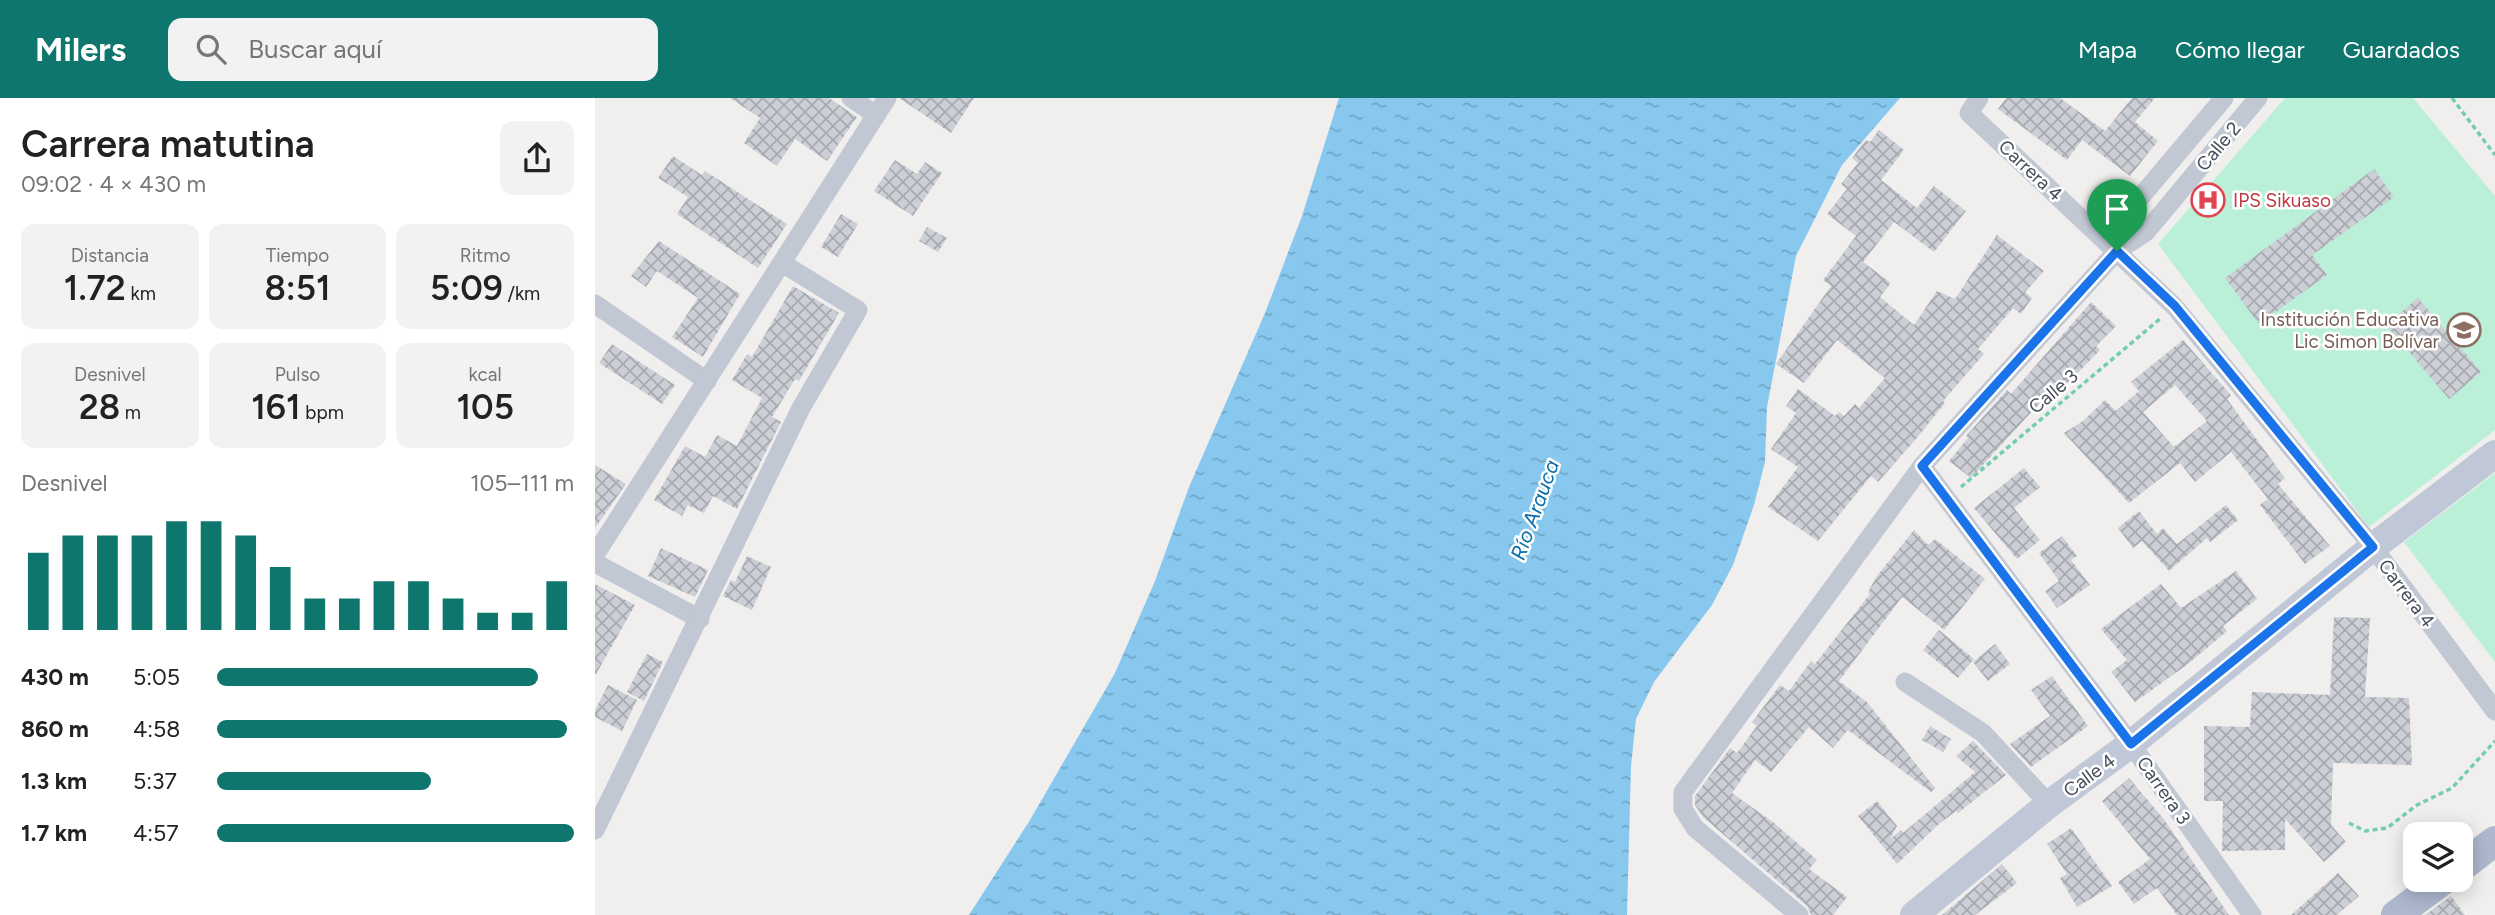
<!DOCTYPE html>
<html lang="es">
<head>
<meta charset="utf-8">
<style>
  body { margin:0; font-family:Figtree,sans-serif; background:#f2f2f2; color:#222; height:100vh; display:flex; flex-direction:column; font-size:26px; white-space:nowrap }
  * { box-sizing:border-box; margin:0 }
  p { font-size:23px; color:#767676 }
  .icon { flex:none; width:38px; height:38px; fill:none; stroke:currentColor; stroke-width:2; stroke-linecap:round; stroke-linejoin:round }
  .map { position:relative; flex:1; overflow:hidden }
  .sheet { display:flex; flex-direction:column; background:#fff; width:595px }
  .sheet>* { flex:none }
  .fabs { position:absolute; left:1808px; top:724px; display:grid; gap:14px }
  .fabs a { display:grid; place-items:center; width:70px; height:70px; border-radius:14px; background:#fff; box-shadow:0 4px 18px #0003; font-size:35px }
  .pin { position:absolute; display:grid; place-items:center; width:60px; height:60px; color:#fff; margin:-72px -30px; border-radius:50% 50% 50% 0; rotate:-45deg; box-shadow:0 0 7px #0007 }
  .pin .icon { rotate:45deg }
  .round { display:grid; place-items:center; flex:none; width:74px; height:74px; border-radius:14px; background:#f2f2f2 }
  .head { display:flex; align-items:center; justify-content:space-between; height:119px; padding:0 21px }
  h1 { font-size:38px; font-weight:600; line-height:52px }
  .metrics { display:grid; grid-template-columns:repeat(3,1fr); gap:10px; height:119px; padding:7px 21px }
  .metrics div { display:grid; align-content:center; border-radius:14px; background:#f2f2f2; text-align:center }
  .metrics b { font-size:35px; font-weight:600 }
  .metrics small { font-size:19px; font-weight:400 }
  .metrics p { font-size:19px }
  .chart { height:196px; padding:14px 21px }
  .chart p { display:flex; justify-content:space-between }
  .chart svg { width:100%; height:126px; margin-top:7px; stroke:#0f766e; stroke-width:6 }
  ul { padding:0 21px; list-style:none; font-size:23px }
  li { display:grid; grid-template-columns:112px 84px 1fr; align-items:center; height:52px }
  li i { height:18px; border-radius:9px; background:#0f766e }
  header { display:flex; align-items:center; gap:42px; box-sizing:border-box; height:98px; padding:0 35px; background:#0f766e; color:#fff }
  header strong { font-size:33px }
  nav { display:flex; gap:38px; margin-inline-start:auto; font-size:24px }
  .search { width:490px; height:63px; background:#f2f2f2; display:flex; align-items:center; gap:18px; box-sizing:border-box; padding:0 24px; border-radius:14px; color:#767676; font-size:26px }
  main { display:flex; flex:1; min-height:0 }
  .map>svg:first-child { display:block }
  .park { fill:#bbf0d8 }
  .water { fill:url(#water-ripples) }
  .building { fill:url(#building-cross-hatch); fill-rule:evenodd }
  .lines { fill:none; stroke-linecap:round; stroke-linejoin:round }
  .path { stroke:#73ceb0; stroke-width:3.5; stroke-dasharray:5 3.5; stroke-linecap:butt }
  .street { stroke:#c1c8d4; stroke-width:19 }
  .secondary { stroke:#c0c8d8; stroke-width:28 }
  .primary { stroke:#adb8ce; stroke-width:30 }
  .route-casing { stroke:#fff; stroke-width:14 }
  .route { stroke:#1a73e8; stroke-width:9 }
  .labels { text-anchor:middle; stroke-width:5; stroke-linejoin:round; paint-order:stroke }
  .street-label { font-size:19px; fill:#464e5c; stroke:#fff }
  .health-label { font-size:19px; fill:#be3a42; stroke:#fff; text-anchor:start }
  .education-label { font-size:19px; fill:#785e54; stroke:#fff; text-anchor:end }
  .water-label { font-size:21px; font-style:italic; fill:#096fac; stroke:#fff }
</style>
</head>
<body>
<header>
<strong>Milers</strong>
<div class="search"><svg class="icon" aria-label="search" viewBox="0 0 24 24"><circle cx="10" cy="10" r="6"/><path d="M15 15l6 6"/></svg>Buscar aquí</div>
<nav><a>Mapa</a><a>Cómo llegar</a><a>Guardados</a></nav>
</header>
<main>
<section class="sheet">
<div class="head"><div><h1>Carrera matutina</h1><p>09:02 · 4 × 430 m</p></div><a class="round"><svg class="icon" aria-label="share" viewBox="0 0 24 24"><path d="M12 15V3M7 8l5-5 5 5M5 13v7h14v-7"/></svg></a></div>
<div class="metrics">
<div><p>Distancia</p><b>1.72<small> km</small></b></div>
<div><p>Tiempo</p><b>8:51</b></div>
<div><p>Ritmo</p><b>5:09<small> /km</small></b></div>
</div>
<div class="metrics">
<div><p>Desnivel</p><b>28<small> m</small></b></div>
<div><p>Pulso</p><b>161<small> bpm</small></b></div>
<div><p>kcal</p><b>105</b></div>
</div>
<div class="chart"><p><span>Desnivel</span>105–111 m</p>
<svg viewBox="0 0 160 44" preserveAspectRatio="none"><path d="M5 44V17M15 44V11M25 44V11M35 44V11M45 44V6M55 44V6M65 44V11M75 44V22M85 44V33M95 44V33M105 44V27M115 44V27M125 44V33M135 44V38M145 44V38M155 44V27"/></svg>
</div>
<ul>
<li><b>430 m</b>5:05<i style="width:90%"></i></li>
<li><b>860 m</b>4:58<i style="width:98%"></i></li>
<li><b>1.3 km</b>5:37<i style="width:60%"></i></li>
<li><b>1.7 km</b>4:57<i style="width:100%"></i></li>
</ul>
</section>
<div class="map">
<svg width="1900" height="817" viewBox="0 0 1900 817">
  <defs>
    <pattern id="water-ripples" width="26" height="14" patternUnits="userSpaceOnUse" patternTransform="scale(1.75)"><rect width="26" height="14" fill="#88c8ee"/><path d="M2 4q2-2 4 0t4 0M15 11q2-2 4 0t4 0" fill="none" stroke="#71a5c4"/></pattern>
    <pattern id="building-cross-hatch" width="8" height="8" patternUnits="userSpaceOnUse" patternTransform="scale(1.75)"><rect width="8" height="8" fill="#cdcfd6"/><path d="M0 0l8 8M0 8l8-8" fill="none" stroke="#a8aab1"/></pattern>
  </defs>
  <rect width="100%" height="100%" fill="#f1efee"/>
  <g class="park">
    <path d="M1690 0H1818L1900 98V332L1774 429 1563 146Z"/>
    <path d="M1900 375V564L1809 444Z"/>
  </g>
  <path class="water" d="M744 0H1305L1247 67 1201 158 1172 309 1170 364 1159 407 1138 467 1117 507 1059 584 1041 621 1036 668 1032 817H374L435 722 520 575 560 483 594 389 670 215 707 118Z"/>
  <g class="building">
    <path d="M135 0H234L262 19 232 63 200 41 182 68 149 45 165 20Z"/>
    <path d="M304 0H379L356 35Z"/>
    <path d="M1411 0H1465L1510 33 1537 0H1560L1540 24 1563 43 1535 78 1487 42 1472 62 1403 11Z"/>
    <path d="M1284 32 1309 52 1286 82 1322 110 1339 88 1371 113 1339 154 1299 124 1268 164 1296 185 1285 199 1319 227 1342 193 1360 201 1402 137 1449 173 1430 194 1437 200 1426 216 1418 210 1383 251 1389 256 1348 303 1350 305 1321 341 1283 384 1276 378 1223 443 1173 409 1203 369 1176 351 1201 315 1191 308 1203 291 1240 318 1244 314 1249 318 1260 306 1264 310 1290 280 1242 242 1209 285 1181 266 1236 188 1228 182 1261 138 1232 116 1252 91 1246 86 1263 65 1257 60 1271 42 1275 44Z"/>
    <path d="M78 58 107 77 110 73 192 126 163 170 82 116 93 99 63 80Z"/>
    <path d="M300 62 322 76 330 64 347 75 318 118 279 93Z"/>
    <path d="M1779 71 1799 99 1717 157 1732 177 1664 226 1630 180Z"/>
    <path d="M246 116 263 126 243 159 226 149Z"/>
    <path d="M332 129 352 140 343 154 324 143Z"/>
    <path d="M64 143 145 196 108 259 77 239 103 200 62 173 51 189 36 178Z"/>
    <path d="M198 188 244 215 204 283 200 281 177 319 186 324 142 411 118 398 109 415 93 407 87 418 59 402 90 348 110 359 122 337 142 348 167 300 137 282 152 256 157 259Z"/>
    <path d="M1823 200 1886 274 1854 301 1791 227Z"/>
    <path d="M1496 204 1521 228 1501 248 1505 252 1469 289 1465 285 1443 307 1376 380 1354 363 1373 340 1371 338 1412 292 1416 296Z"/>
    <path d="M1588 242 1636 297 1632 301 1690 380 1683 386 1735 448 1710 466 1665 407 1673 401 1636 354 1600 384 1585 365 1534 405 1469 335 1488 323 1510 302 1521 313 1544 293 1536 284ZM1580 287 1612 323 1579 349 1548 314Z"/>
    <path d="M17 246 80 287 67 306 4 265Z"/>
    <path d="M0 367 31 386 0 430Z"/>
    <path d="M1429 370 1445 389 1419 410 1445 442 1422 461 1379 410Z"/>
    <path d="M1631 407 1643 422 1615 444 1612 440 1574 473 1547 443 1538 450 1523 430 1544 413 1562 436 1568 430 1582 446Z"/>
    <path d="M1319 432 1333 447 1340 441 1390 481 1349 532 1307 499 1244 583 1272 604 1340 690 1336 694 1253 632 1238 650 1214 629 1176 674 1160 662 1137 695 1179 725 1222 762 1214 771 1252 799 1238 817H1216L1212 808 1108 719 1100 707V698L1135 650 1142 655 1162 628 1157 624 1185 587 1194 593 1216 563 1220 566 1275 496 1273 494 1282 478Z"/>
    <path d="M1467 438 1482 458 1476 462 1495 487 1462 510 1450 493 1464 483 1444 455Z"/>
    <path d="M66 450 113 472 100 499 53 478Z"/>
    <path d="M152 458 176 469 157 512 128 498 136 482 140 484Z"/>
    <path d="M1641 473 1662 501 1628 528 1632 533 1593 566 1540 604 1516 574 1532 562 1506 531 1566 486 1586 510Z"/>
    <path d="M0 486 40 507 0 578Z"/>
    <path d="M1739 519 1775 520 1770 599 1814 600 1817 667 1738 665 1736 727 1751 744 1729 764 1690 721V752L1627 753 1628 703H1609V628L1655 629 1657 594 1735 597Z"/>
    <path d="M1344 532 1379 561 1363 580 1328 552Z"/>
    <path d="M1400 546 1415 566 1393 583 1378 564Z"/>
    <path d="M52 556 68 564 49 603 32 594Z"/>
    <path d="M1457 578 1493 628 1436 669 1415 646 1455 618 1436 592Z"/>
    <path d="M13 587 42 602 27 633 0 619V612Z"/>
    <path d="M1335 628 1356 641 1348 654 1327 642Z"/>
    <path d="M1378 643 1411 677 1363 715 1361 713 1344 726 1302 766 1263 718 1282 703 1302 728 1295 741 1306 732 1308 735 1380 674 1361 658Z"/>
    <path d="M1534 680 1568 720 1634 817H1582L1562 790 1539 806 1523 784 1555 761 1507 703Z"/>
    <path d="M1476 730 1517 788 1482 809 1465 780 1472 776 1452 746Z"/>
    <path d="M1407 766 1422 785 1380 817H1347Z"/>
    <path d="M1743 775 1764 798 1742 817H1696Z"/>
    <path d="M1856 798 1870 817H1830Z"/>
  </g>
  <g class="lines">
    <g class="path">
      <path d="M1857 0 1900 57"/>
      <path d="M1366 389 1566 220"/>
      <path d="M1754 725 1770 733 1792 730 1822 707 1857 690 1900 643"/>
    </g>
    <g class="street">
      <path d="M256 0 281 17"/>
      <path d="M1384 0 1374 15 1579 208 1778 449 1900 613"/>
      <path d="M1522 153 1532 115 1629 0"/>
      <path d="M0 206 112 283"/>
      <path d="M1327 368 1536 646 1657 817"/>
      <path d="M0 457 292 0"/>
      <path d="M0 465 105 521"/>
      <path d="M1310 584 1388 635 1454 706"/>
      <path d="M0 732 206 310 263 212 187 165"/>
      <path d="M1204 817 1100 730 1088 711V694L1327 368 1522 153 1551 134 1663 0"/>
    </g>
    <path class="secondary" d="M1319 817 1454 706 1536 646 1778 449 1900 356"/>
    <g class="primary">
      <path d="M1866 769 1900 743"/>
      <path d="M1801 817 1848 782"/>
    </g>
  </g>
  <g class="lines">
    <defs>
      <path id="route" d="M1522 153 1580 208 1778 449 1536 646 1327 368Z"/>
    </defs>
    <use href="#route" class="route-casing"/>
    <use href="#route" class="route"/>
  </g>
  <defs>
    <symbol id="hospital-ring" viewBox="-11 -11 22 22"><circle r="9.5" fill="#fff" stroke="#e0444e" stroke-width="1.5"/><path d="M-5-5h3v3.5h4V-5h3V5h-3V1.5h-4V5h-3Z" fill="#e0444e"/></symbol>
    <symbol id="school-ring" viewBox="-11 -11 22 22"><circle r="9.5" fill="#fff" stroke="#8d6e63" stroke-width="1.5"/><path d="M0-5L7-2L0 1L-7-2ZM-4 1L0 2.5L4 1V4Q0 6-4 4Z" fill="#8d6e63"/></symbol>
  </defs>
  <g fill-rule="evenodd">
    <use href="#hospital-ring" x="1594" y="83" width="38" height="38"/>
    <use href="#school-ring" x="1850" y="213" width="38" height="38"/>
  </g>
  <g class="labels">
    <g class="street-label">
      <text transform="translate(1623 48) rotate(-50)" y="7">Calle 2</text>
      <text transform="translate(1436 72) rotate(43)" y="7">Carrera 4</text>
      <text transform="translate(1458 293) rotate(-40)" y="7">Calle 3</text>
      <text transform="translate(1812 495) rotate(53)" y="7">Carrera 4</text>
      <text transform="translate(1494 677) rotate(-36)" y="7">Calle 4</text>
      <text transform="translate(1569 692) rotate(55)" y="7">Carrera 3</text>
    </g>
    <g class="health-label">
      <text x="1638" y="109">IPS Sikuaso</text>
    </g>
    <g class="education-label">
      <text x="1844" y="228">Institución Educativa<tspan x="1844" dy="22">Lic Simon Bolívar</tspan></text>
    </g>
    <g class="water-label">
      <text transform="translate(940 412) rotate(-70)" y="7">Río Arauca</text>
    </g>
  </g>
</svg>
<div class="fabs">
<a><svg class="icon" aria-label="layers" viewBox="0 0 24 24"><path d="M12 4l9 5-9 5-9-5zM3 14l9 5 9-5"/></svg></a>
</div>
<div class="pin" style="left:1522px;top:153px;background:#1e9e55"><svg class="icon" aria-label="arrive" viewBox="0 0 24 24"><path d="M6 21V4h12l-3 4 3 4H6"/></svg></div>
</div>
</main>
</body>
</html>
